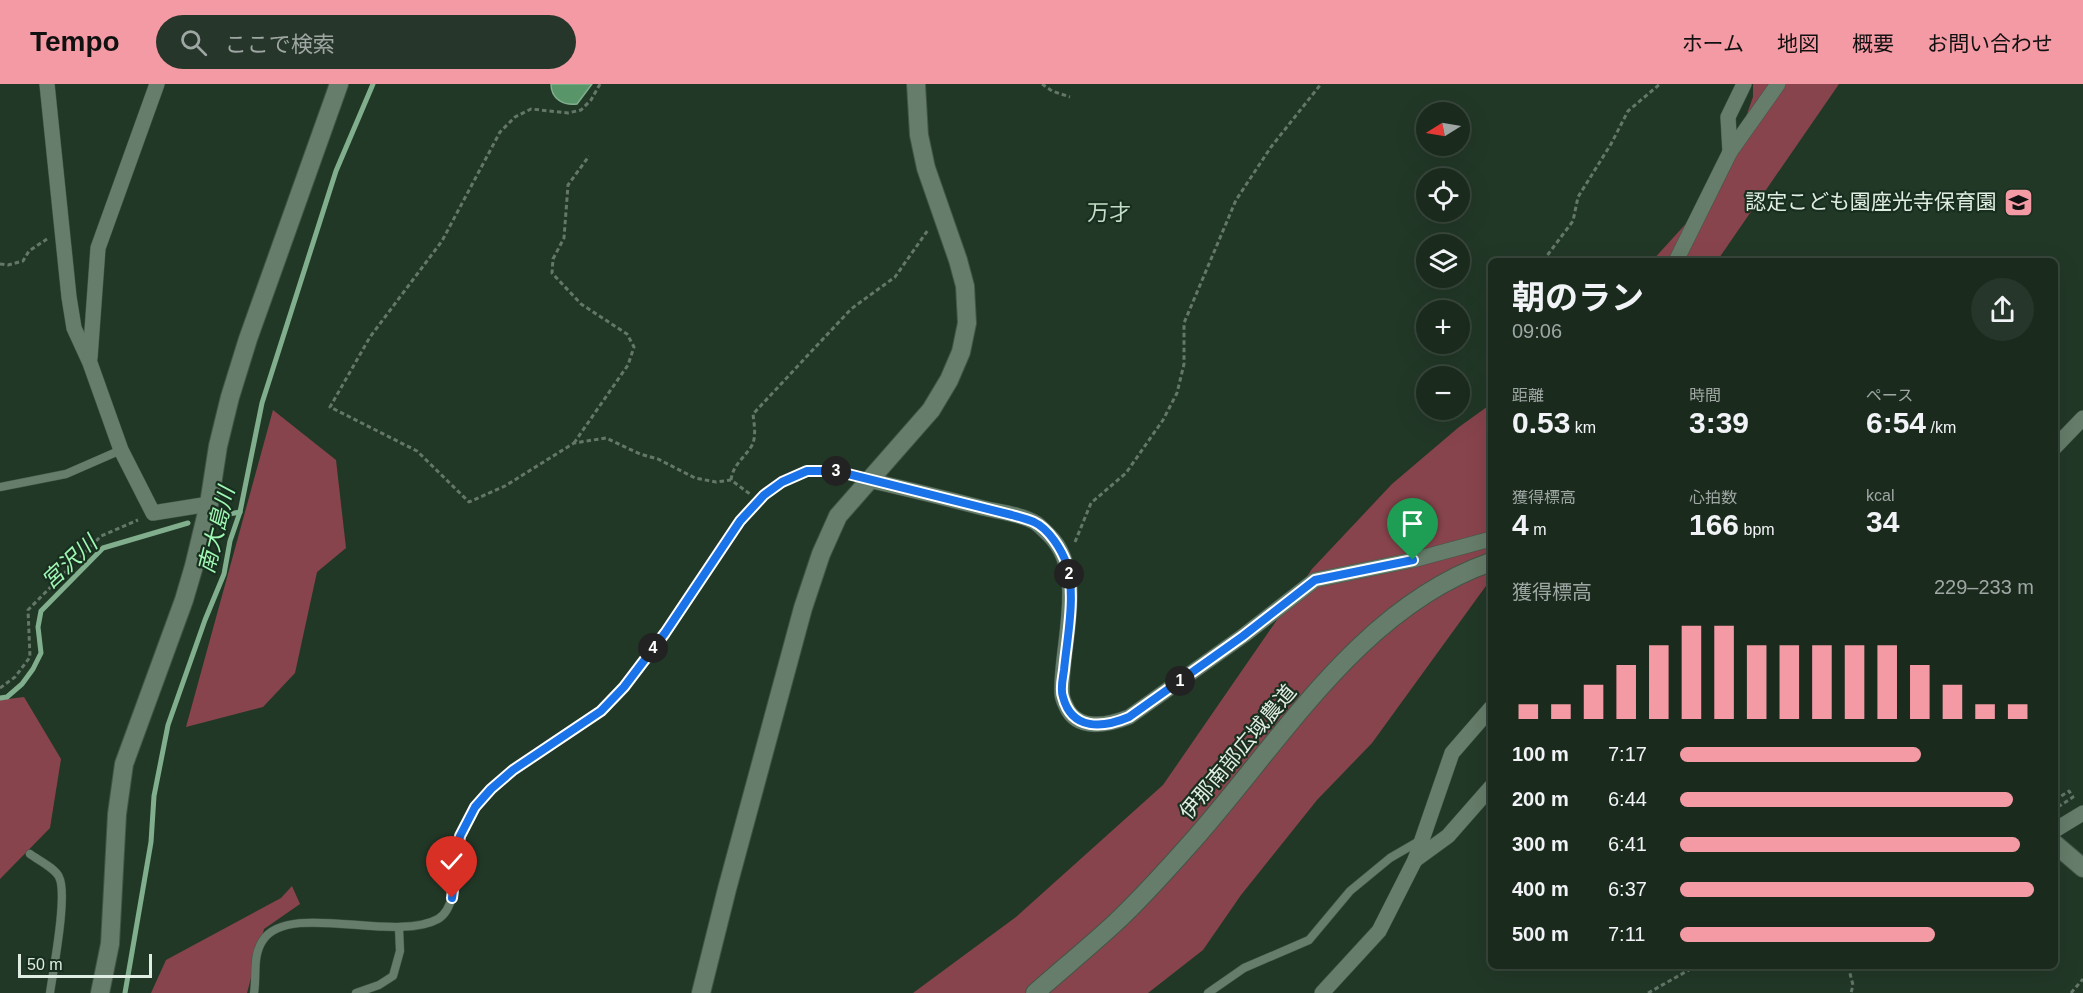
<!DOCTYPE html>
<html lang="ja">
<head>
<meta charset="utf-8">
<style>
  body { margin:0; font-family:Helvetica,"Noto Sans JP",sans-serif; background:#27362a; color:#f1f3f6; height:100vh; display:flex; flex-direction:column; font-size:22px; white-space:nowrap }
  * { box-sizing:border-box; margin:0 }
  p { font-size:20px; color:#9fa7a4 }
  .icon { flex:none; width:33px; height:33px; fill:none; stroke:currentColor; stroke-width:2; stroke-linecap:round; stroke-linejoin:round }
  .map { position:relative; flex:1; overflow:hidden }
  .side { position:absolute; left:1488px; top:174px; width:570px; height:711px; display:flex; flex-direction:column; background:#1a2a1d; border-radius:9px; box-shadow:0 6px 24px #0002,0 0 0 2px #38463b }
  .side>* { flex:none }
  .needle { width:39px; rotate:259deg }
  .buttons { position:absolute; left:1416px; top:18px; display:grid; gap:12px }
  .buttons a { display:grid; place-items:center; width:54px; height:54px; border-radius:50%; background:#1a2a1d; box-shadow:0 6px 24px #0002,0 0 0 2px #38463b; font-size:30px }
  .scale { position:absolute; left:18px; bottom:15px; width:134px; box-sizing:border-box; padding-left:6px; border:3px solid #e0ede2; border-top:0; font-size:16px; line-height:21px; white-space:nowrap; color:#e0ede2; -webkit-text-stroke:4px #182e1e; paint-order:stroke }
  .pin { position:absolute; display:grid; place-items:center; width:51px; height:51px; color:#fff; margin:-62px -26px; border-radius:50% 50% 50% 0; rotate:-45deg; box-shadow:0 0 6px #0007 }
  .pin .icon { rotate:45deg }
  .km { position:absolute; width:30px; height:30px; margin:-15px; border-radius:50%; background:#222; color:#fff; font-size:16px; line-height:30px; text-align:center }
  .round { display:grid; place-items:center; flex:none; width:63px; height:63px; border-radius:32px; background:#27362a }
  .summary { display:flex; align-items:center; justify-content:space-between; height:102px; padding:0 24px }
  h1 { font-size:33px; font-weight:700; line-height:45px }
  .stats { display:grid; grid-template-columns:repeat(3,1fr); gap:9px; height:102px; padding:6px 24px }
  .stats div { display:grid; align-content:center }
  .stats b { font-size:30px; font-weight:700 }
  .stats small { font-size:16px; font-weight:400 }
  .stats p { font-size:16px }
  .chart { height:168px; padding:12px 24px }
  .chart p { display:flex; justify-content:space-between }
  .chart svg { width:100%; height:108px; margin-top:6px; stroke:#f49aa4; stroke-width:6 }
  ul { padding:0 24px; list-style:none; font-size:20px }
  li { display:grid; grid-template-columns:96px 72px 1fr; align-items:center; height:45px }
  li i { height:15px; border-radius:8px; background:#f49aa4 }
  header { display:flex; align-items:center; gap:36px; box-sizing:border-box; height:84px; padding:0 30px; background:#f49aa4; color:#111 }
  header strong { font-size:28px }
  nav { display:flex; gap:33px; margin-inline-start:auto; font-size:21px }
  .search { width:420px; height:54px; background:#27362a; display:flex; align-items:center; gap:15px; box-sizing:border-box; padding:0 21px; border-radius:33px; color:#9fa7a4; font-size:22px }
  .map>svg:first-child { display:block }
  .green { fill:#88444d }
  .water { fill:#589568; stroke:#81af8d; stroke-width:1.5 }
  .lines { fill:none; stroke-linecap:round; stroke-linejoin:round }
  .stream { stroke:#81af8d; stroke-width:5 }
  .lane-casing { stroke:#425547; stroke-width:9 }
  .street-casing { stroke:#425547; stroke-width:16 }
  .secondary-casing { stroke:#425547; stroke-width:20 }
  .path { stroke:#647768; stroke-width:3; stroke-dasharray:4.5 3; stroke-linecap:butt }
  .lane { stroke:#657d6a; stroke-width:8 }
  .street { stroke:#657d6a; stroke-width:15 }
  .secondary { stroke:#657d6a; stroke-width:18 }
  .route-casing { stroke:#fff; stroke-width:12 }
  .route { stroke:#1a73e8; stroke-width:8 }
  .labels { text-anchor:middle; stroke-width:4.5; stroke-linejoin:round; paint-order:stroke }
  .poi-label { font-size:21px; fill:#e0ede2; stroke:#182e1e; text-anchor:end }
  .street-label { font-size:21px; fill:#e0ede2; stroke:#182e1e }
  .neighbourhood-label { font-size:22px; fill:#c2ddc8; stroke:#182e1e }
  .water-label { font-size:22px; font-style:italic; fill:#a0f8b5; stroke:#182e1e }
</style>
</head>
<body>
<header>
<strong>Tempo</strong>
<div class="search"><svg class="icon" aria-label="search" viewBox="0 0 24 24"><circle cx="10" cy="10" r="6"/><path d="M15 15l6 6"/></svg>ここで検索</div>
<nav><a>ホーム</a><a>地図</a><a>概要</a><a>お問い合わせ</a></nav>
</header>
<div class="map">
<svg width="2083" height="909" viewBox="0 0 2083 909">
  <rect width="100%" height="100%" fill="#223827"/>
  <g class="green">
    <path d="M1753 0H1839L1717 177H1652L1722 100 1753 13Z"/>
    <path d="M1491 320V495L1372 659 1317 716 1241 811 1203 866 1148 909H913L1016 833 1163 701 1312 485 1392 400 1459 343Z"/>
    <path d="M273 326 336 376 346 464 317 488 295 589 263 623 186 643Z"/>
    <path d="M24 613 61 675 50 744 0 795V616Z"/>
    <path d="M292 802 300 820 264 845 247 909H151L166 876 281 814Z"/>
  </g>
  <path class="water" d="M551 0H592L577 20C564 22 551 15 551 0Z"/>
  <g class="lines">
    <g class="stream">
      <path d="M224 431 240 428"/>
      <path d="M0 614 7 613 22 600 33 585 41 569 38 543 41 527 103 464 188 439"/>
      <path d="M125 909 151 758 154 712 168 641 205 536 224 490 230 457 240 428 262 319 336 87 373 0"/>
    </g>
    <defs>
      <g id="lane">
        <path d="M0 403 66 390 121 366"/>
        <path d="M30 770C38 776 55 784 59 793 68 810 53 887 50 909"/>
        <path d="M254 909C257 891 252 872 263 856 289 817 395 859 438 835 459 823 455 775 460 754 462 745 469 734 474 726 499 682 566 659 602 626 643 589 675 535 706 489 733 450 757 402 806 388 826 382 849 390 868 395"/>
        <path d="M356 909 379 901 393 892 400 867 399 844"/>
        <path d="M1208 909 1244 884 1309 856 1350 807 1390 774 1421 756"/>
      </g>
      <g id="street">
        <path d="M47 0 69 213 74 244 90 279 121 366 153 429 209 420"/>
        <path d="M1730 68 1728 33 1744 0"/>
        <path d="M1676 177 1730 68 1778 0"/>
        <path d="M90 274 98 164 157 0"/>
        <path d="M2055 363 2083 334"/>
        <path d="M868 396C907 405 945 414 983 424 1000 428 1021 430 1036 439 1040 442 1045 447 1049 451 1088 489 1060 562 1062 609 1062 613 1064 618 1066 622 1077 648 1108 641 1129 633L1243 552 1315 496 1413 476 1491 455"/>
        <path d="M2055 746 2083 729"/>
        <path d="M1415 776 1448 752 1491 703"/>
        <path d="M1322 909 1379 847 1415 776 1452 669 1491 624"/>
      </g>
      <g id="secondary">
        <path d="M2055 760 2083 784"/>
        <path d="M100 909 110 860 117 730 124 680 184 516 194 482 209 420 218 362 230 313 248 255 339 0"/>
        <path d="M701 909 727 805 803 524 821 470 838 432 931 326 949 296 961 268 967 239 965 202 958 176 926 84 919 51 916 0"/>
        <path d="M1035 909C1061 886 1088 864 1114 840 1140 816 1165 788 1189 761 1279 661 1358 524 1491 478"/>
      </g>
    </defs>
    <use href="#lane" class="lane-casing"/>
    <use href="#street" class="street-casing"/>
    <use href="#secondary" class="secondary-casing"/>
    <g class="path">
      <path d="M600 0 591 16 581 26 568 29 531 25 515 33 500 48 442 157 370 253 330 323 417 367 469 418 505 402 574 359 606 354 640 370 658 375 695 394 716 398 731 396 750 410"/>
      <path d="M1042 0 1052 7 1070 13"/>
      <path d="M1543 177 1573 137 1578 113 1611 60 1628 27 1660 0"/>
      <path d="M0 180 8 181 23 177 29 167 47 155"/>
      <path d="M574 359 628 281 634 263 627 250 581 220 552 189 553 175 564 154 568 101 589 72"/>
      <path d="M731 396C733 381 743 375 751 363 757 354 754 340 753 330L851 225 895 193 928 146"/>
      <path d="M1075 458 1091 419 1126 389 1163 336 1177 309 1184 280V239L1236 116 1271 63 1321 0"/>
      <path d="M0 604 15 593 30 573 28 526 101 452 138 436"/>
      <path d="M2055 716 2069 707 2073 713 2055 725"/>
      <path d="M1848 882 1853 901 1851 909"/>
      <path d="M1648 909 1696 882"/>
      <path d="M2071 909 2083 895"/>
    </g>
    <use href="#lane" class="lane"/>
    <use href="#street" class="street"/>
    <use href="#secondary" class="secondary"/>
  </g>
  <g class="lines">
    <defs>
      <path id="route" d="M452 814 460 752 475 723 491 705 513 686 601 627 624 603 665 549 740 437 764 411 782 398 807 387H836L1012 431C1019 433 1027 435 1034 438 1049 445 1062 466 1067 481 1076 511 1067 555 1064 586 1063 594 1060 605 1063 613 1072 647 1103 644 1129 633L1243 552 1315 496 1413 476"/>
    </defs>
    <use href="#route" class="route-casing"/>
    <use href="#route" class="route"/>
  </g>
  <defs>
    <symbol id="school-square" viewBox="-11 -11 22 22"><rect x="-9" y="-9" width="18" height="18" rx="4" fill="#f49aa4" stroke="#182e1e"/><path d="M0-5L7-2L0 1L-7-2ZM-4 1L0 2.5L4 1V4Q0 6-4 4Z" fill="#111"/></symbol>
  </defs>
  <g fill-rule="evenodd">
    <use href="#school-square" x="2002" y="102" width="33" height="33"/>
  </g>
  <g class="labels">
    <g class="poi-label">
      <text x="1997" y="125">認定こども園座光寺保育園</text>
    </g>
    <g class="street-label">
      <text transform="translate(1238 668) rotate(-50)" y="7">伊那南部広域農道</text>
    </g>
    <g class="neighbourhood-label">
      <text x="1109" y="136">万才</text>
    </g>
    <g class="water-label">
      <text transform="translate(216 446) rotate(-76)" y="8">南大島川</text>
      <text transform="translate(69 478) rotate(-43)" y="8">宮沢川</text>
    </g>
  </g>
</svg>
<div class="buttons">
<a><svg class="needle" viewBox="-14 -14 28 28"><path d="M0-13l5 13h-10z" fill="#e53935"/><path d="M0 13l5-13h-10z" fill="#9fa7a4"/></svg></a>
<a><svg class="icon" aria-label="locate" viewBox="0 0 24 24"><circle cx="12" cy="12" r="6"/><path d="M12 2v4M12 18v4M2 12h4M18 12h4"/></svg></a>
<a><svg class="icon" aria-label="layers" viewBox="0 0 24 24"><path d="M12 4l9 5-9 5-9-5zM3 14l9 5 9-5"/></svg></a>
<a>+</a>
<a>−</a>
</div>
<div class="scale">50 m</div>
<div class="pin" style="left:1413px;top:476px;background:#1e9e55"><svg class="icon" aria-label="arrive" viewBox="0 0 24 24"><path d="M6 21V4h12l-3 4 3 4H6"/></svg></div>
<div class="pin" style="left:452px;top:814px;background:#d93025"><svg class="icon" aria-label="check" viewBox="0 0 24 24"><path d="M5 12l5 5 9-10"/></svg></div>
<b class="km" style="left:1180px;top:597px">1</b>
<b class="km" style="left:1069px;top:490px">2</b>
<b class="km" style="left:836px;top:387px">3</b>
<b class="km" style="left:653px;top:564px">4</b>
<section class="side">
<div class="summary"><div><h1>朝のラン</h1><p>09:06</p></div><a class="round"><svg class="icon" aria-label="share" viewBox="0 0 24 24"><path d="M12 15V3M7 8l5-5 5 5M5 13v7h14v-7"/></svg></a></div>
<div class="stats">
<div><p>距離</p><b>0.53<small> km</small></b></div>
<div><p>時間</p><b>3:39</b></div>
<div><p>ペース</p><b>6:54<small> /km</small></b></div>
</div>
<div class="stats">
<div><p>獲得標高</p><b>4<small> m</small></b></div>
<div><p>心拍数</p><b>166<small> bpm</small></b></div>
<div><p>kcal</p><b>34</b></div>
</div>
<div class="chart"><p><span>獲得標高</span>229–233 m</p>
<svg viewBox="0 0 160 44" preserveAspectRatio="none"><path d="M5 44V38M15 44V38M25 44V30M35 44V22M45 44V14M55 44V6M65 44V6M75 44V14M85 44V14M95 44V14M105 44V14M115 44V14M125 44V22M135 44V30M145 44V38M155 44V38"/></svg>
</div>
<ul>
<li><b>100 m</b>7:17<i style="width:68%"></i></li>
<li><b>200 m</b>6:44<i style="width:94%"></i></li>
<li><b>300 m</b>6:41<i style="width:96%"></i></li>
<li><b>400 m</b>6:37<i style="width:100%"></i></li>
<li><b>500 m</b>7:11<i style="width:72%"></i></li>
</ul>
</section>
</div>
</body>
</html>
